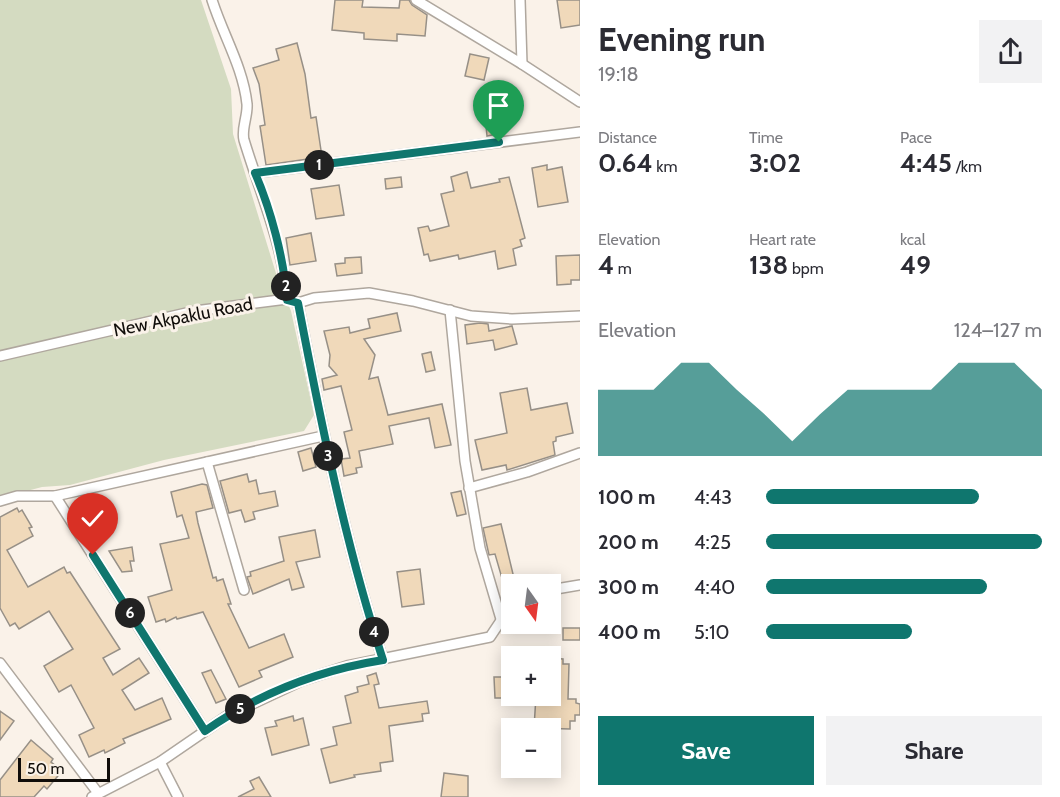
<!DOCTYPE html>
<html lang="en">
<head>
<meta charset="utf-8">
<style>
  body { margin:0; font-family:Cabin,sans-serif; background:#f2f2f3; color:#2b2b33; height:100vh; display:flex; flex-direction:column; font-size:22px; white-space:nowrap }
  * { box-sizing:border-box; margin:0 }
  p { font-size:20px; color:#7c7c81 }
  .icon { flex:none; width:33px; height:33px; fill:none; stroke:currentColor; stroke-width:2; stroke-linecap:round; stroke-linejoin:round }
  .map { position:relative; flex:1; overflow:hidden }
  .sheet { display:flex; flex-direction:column; background:#fff; width:480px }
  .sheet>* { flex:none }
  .needle { width:39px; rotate:166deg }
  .controls { position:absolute; left:501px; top:574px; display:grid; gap:12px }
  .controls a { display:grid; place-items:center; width:60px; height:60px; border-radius:0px; background:#fff; box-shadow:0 3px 15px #0003; font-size:30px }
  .scale { position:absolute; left:18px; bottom:15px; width:92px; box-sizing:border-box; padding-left:6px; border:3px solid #100d0a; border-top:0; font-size:16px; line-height:21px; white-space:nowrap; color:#100d0a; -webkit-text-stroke:4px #faf2e9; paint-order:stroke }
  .pin { position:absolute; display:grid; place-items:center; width:51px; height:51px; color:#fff; margin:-62px -26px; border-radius:50% 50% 50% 0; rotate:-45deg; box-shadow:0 0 6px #0007 }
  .pin .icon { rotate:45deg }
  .km { position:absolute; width:30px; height:30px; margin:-15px; border-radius:50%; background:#222; color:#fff; font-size:16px; line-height:30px; text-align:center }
  .round { display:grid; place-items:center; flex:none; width:63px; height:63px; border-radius:0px; background:#f2f2f3 }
  .summary { display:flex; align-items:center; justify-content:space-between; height:102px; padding:0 18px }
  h1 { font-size:33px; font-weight:800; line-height:45px }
  .metrics { display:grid; grid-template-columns:repeat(3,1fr); gap:9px; height:102px; padding:6px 18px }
  .metrics div { display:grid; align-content:center }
  .metrics b { font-size:26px; font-weight:800 }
  .metrics small { font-size:16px; font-weight:400 }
  .metrics p { font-size:16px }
  .chart { height:168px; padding:12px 18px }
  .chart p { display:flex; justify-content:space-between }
  .chart svg { width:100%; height:108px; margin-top:6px; fill:#0f766e; opacity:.7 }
  .button { display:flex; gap:12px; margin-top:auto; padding:12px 18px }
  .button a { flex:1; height:69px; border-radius:0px; background:#0f766e; color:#fff; font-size:24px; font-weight:800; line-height:69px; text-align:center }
  .button a+a { background:#f2f2f3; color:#2b2b33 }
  ul { padding:0 18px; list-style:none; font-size:20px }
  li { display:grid; grid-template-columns:96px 72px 1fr; align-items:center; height:45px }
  li i { height:15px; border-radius:8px; background:#0f766e }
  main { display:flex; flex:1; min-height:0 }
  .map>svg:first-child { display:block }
  .green { fill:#d4dbc1 }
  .building { fill:#f0d9ba; stroke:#979087; stroke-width:1.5 }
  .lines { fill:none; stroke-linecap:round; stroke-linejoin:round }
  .street-casing { stroke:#afa79e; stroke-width:12 }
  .street { stroke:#fff; stroke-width:9 }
  .route-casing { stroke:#fff; stroke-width:12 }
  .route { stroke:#0f766e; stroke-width:8 }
  .labels { text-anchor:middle; stroke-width:6; stroke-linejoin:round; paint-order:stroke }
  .street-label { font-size:18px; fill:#100d0a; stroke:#faf2e9 }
</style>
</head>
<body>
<main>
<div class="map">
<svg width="580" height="797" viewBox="0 0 580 797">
  <rect width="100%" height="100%" fill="#faf2e9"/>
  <path class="green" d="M0 0H201L231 89 233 134 279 283 291 311 314 415 304 431 164 460 70 485 42 487 0 498Z"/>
  <g class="building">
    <path d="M335 0H363L362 7 399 8 400 0H409L412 5 427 15 425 36 397 34V41L364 39V33L332 30Z"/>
    <path d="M557 0H580V25L561 28Z"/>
    <path d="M297 43 305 74 311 118 316 117 322 157 266 165 260 126 265 125 259 84 253 68 279 60 276 49Z"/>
    <path d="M470 54 489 58 484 80 465 76Z"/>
    <path d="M500 119 502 133 487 136 486 126H490L489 121Z"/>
    <path d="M547 165V170L562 167 568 202 538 207 532 168Z"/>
    <path d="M467 172 471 188 500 182 499 179 509 177 525 238 520 240 522 246 513 249 516 265 498 269 495 251 459 259 458 255 430 261 428 254 424 255 418 228 428 226 430 231 449 226 441 194 454 191 451 177Z"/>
    <path d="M401 177 402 187 386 189 385 179Z"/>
    <path d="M339 185 344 215 316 219 311 189Z"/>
    <path d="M311 233 316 261 290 265 286 238Z"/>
    <path d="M580 255V280H571V284L557 285 556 256Z"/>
    <path d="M361 257 362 273 337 276 335 264 345 263V258Z"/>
    <path d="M397 313 401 331 364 339 375 355 369 379 378 377 388 415 442 404 451 445 435 448 429 418 389 426 393 444 359 451 362 467 356 468 357 473 344 476 341 459 350 458 344 432 352 430 341 386 324 390 322 379 337 375 329 366 330 355 324 331 349 327 350 333 370 328 368 319Z"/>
    <path d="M480 323 488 324 489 331 512 326 517 344 495 350 493 340 467 344 465 325Z"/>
    <path d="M431 352 435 370 426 372 422 354Z"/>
    <path d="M527 388 531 410 567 403 573 433 556 437V441L553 442 555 455 507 470 506 465 482 470 475 440 507 433 500 393Z"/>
    <path d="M311 448 316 467 303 471 298 452Z"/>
    <path d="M247 474 249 482 256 480 259 494 275 491 278 506 253 512 255 519 245 522 241 510 229 513 220 481Z"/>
    <path d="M202 484 207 485 213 508 196 512 198 523 213 578 216 577 217 581 223 579 231 604H228L249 648 284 634 293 657 259 671 262 677 239 687 203 612 177 619 176 617 166 622 165 619 156 622 148 597 172 590 160 544 189 538 182 515 177 517 171 492Z"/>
    <path d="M461 491 466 514 457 516 451 493Z"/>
    <path d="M17 508 19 512 22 510 32 527 29 528 33 536 7 550 28 587 64 567 67 573 70 572 120 649 103 658 113 675 139 658 149 673 122 690 135 710 162 698 171 719 123 739 125 743 105 753 104 750 89 757 79 735 94 728 71 685 59 692 44 666 73 649 49 611 19 629 15 623 10 626 0 608V517Z"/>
    <path d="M501 524 513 574 512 597 508 599 495 554 489 555 483 528Z"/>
    <path d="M315 530 320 557 296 562 304 587 292 590 289 579 253 594 247 577 251 576 250 572 284 561 279 537Z"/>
    <path d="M132 547 134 561H130L132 571 122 572 109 551Z"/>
    <path d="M420 569 424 604 402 607 397 572Z"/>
    <rect x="563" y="628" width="17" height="12"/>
    <path d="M550 658 563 659V664H569L568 699H576V703L580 704V715H575V721H570V729L534 728 536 696 550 697Z"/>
    <path d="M211 670 226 699 216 703 202 673Z"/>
    <path d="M376 673 379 684 374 685 379 708 427 701 429 713 422 714 423 721 389 726 393 761 380 763 381 771 354 775 355 777 330 783 321 749 337 745 333 727 351 723 345 696 358 692 357 687 369 684 367 676Z"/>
    <path d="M494 677H512V698H495Z"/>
    <path d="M0 711 14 721 0 740Z"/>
    <path d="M293 716 294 721 303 718 309 745 272 755 265 728 277 726 275 721Z"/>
    <path d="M31 740 53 759 51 762 62 771 47 789 44 786 34 797H0V780Z"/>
    <path d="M444 773 468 776V797H441Z"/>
    <path d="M259 777 271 797H238L254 789 250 781Z"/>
  </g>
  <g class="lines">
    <defs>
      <g id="street">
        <path d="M212 0C223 35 243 67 247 104 248 116 241 129 244 140 260 193 283 244 287 299"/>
        <path d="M416 0 522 64 580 102"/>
        <path d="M520 0 522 64"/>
        <path d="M255 173 580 132"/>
        <path d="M298 303C321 423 345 543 383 660"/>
        <path d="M450 310 465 461 480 548 501 619"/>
        <path d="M0 356 195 311 287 299 298 303 314 298 369 293 413 301 471 316 512 319 580 316"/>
        <path d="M207 462 244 590"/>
        <path d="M469 488 527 472 580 453"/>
        <path d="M55 496 205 731"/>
        <path d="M0 501 17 496H55L323 436"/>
        <path d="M550 590 580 585"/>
        <path d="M0 663 98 793"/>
        <path d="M160 762 178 797"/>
        <path d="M92 797 160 762 227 716 301 681 347 666 490 637 512 604"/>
      </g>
    </defs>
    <use href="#street" class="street-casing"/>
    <use href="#street" class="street"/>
  </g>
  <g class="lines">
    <defs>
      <path id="route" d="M93 555 205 731C258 694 320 670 383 660 345 543 321 423 298 303L287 300C284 259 271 210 255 173L499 142"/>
    </defs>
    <use href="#route" class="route-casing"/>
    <use href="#route" class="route"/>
  </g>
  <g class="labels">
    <g class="street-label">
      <text transform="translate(183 317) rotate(-11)" y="6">New Akpaklu Road</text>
    </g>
  </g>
</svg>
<div class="controls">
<a><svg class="needle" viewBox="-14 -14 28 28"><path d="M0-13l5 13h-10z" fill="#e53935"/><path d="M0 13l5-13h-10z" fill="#7c7c81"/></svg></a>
<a>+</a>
<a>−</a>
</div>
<div class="scale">50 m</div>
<div class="pin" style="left:499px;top:142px;background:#1e9e55"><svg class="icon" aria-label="arrive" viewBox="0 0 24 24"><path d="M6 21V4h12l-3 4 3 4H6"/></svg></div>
<div class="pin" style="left:93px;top:555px;background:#d93025"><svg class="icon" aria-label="check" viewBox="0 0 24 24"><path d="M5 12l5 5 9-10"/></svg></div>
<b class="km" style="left:319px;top:165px">1</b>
<b class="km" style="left:286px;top:286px">2</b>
<b class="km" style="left:328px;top:456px">3</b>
<b class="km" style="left:374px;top:632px">4</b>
<b class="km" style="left:240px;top:709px">5</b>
<b class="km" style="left:130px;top:613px">6</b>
</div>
<section class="sheet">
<div class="summary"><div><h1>Evening run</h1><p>19:18</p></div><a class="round"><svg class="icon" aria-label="share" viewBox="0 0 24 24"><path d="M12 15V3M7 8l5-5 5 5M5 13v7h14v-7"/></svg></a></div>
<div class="metrics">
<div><p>Distance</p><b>0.64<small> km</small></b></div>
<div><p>Time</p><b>3:02</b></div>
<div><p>Pace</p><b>4:45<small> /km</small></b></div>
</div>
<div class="metrics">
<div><p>Elevation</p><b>4<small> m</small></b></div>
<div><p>Heart rate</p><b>138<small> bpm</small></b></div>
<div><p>kcal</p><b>49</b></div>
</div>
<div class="chart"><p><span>Elevation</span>124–127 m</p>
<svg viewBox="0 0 160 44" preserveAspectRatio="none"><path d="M0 44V17L10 17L20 17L30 6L40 6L50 17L60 27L70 38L80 27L90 17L100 17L110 17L120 17L130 6L140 6L150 6L160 17V44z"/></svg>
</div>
<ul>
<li><b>100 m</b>4:43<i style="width:77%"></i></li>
<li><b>200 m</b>4:25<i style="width:100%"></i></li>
<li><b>300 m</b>4:40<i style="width:80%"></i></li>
<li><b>400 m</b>5:10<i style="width:53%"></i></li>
</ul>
<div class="button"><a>Save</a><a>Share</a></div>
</section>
</main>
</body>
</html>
